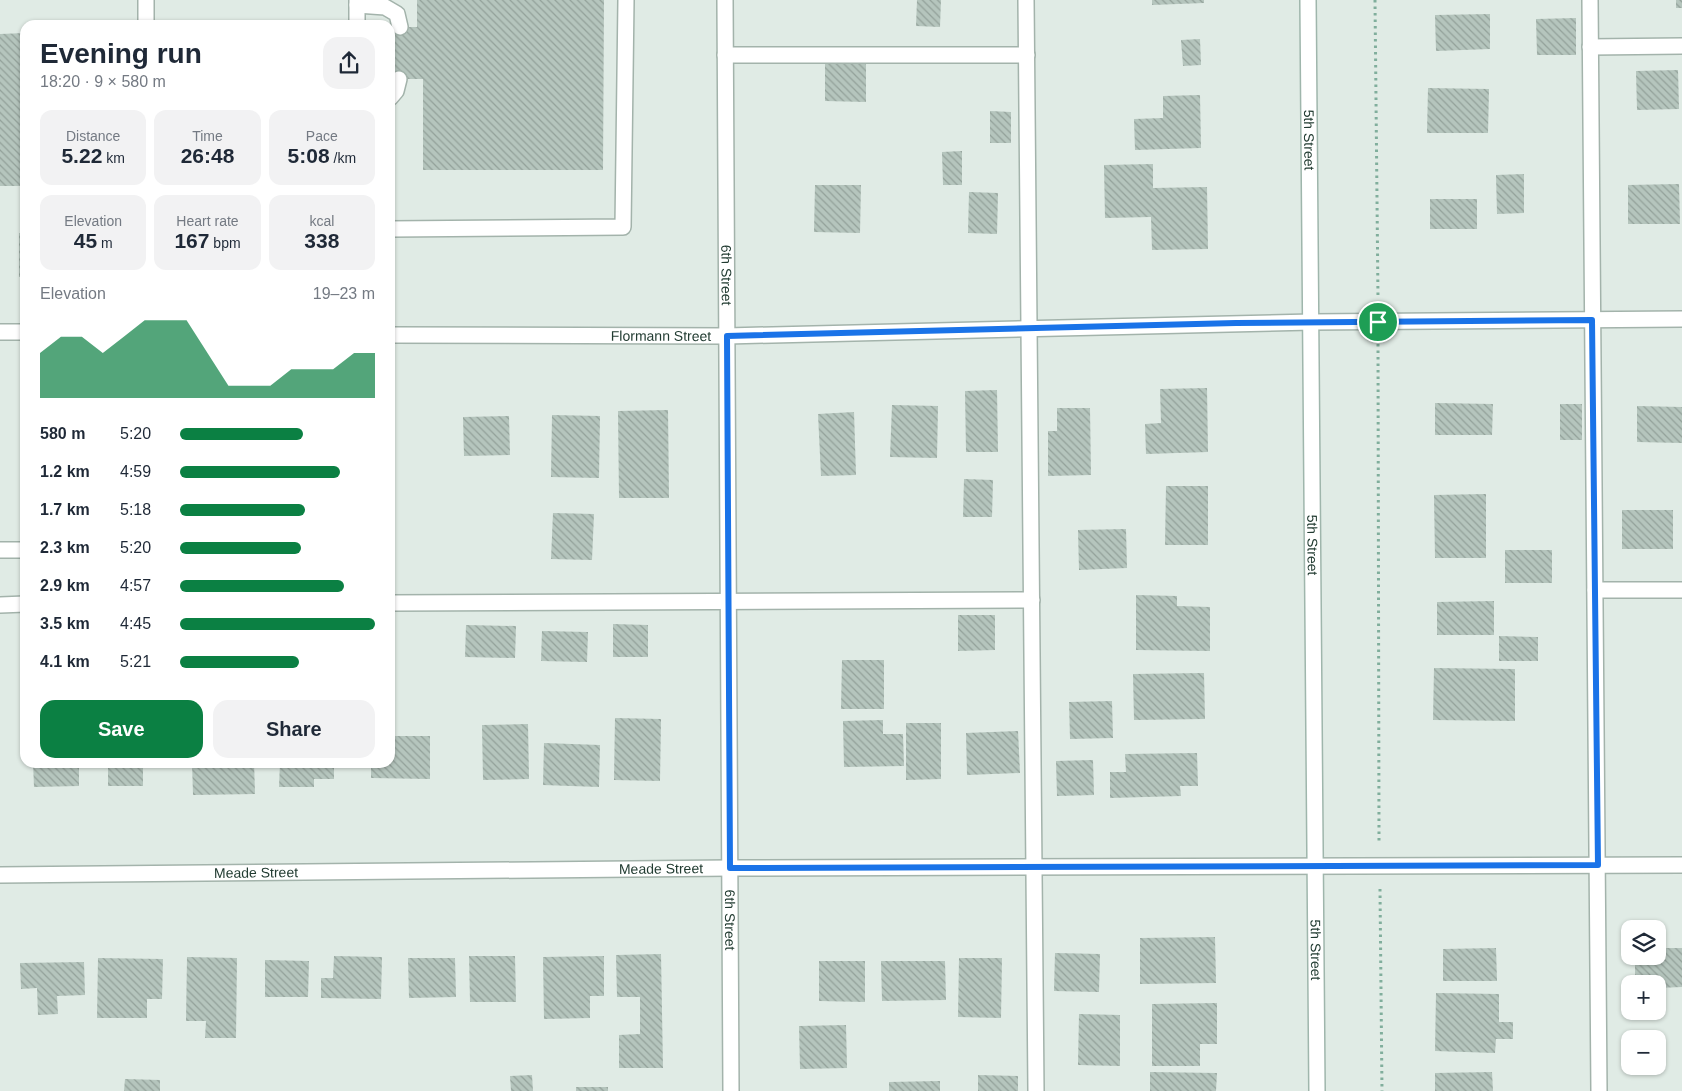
<!DOCTYPE html>
<html lang="en">
<head>
<meta charset="utf-8">
<style>
  body { margin:0; font-family:Helvetica,sans-serif; background:#f2f2f3; color:#1f2937; height:100vh; display:flex; flex-direction:column; font-size:19px; white-space:nowrap }
  * { box-sizing:border-box; margin:0 }
  p { font-size:16px; color:#747a83 }
  .icon { flex:none; width:28px; height:28px; fill:none; stroke:currentColor; stroke-width:2; stroke-linecap:round; stroke-linejoin:round }
  .map { position:relative; flex:1; overflow:hidden }
  .sheet { position:absolute; left:20px; top:20px; width:375px; height:748px; display:flex; flex-direction:column; background:#fff; border-radius:15px; box-shadow:0 1px 4px #0004 }
  .sheet>* { flex:none }
  .fabs { position:absolute; left:1621px; top:920px; display:grid; gap:10px }
  .fabs a { display:grid; place-items:center; width:45px; height:45px; border-radius:10px; background:#fff; box-shadow:0 1px 4px #0004; font-size:25px }
  .pin { position:absolute; display:grid; place-items:center; width:42px; height:42px; color:#fff; margin:-21px; border:2px solid #fff; border-radius:50%; box-shadow:0 1px 5px #0007 }
  .round { display:grid; place-items:center; flex:none; width:52px; height:52px; border-radius:15px; background:#f2f2f3 }
  .headline { display:flex; align-items:center; justify-content:space-between; height:85px; padding:0 20px }
  h1 { font-size:28px; font-weight:700; line-height:38px }
  .metrics { display:grid; grid-template-columns:repeat(3,1fr); gap:8px; height:85px; padding:5px 20px }
  .metrics div { display:grid; align-content:center; border-radius:12px; background:#f2f2f3; text-align:center }
  .metrics b { font-size:21px; font-weight:700 }
  .metrics small { font-size:14px; font-weight:400 }
  .metrics p { font-size:14px }
  .chart { height:140px; padding:10px 20px }
  .chart p { display:flex; justify-content:space-between }
  .chart svg { width:100%; height:90px; margin-top:5px; fill:#0b8043; opacity:.7 }
  .button { display:flex; gap:10px; margin-top:auto; padding:10px 20px }
  .button a { flex:1; height:58px; border-radius:15px; background:#0b8043; color:#fff; font-size:20px; font-weight:700; line-height:58px; text-align:center }
  .button a+a { background:#f2f2f3; color:#1f2937 }
  ul { padding:0 20px; list-style:none; font-size:16px }
  li { display:grid; grid-template-columns:80px 60px 1fr; align-items:center; height:38px }
  li i { height:12px; border-radius:6px; background:#0b8043 }
  .map>svg:first-child { display:block }
  .building { fill:url(#building-back-hatch) }
  .lines { fill:none; stroke-linecap:round; stroke-linejoin:round }
  .service-casing { stroke:#a3b3ab; stroke-width:18 }
  .minor-casing { stroke:#a3b3ab; stroke-width:18 }
  .tertiary-casing { stroke:#a3b3ab; stroke-width:18 }
  .secondary-casing { stroke:#9fb6ac; stroke-width:18 }
  .path { stroke:#80ae9c; stroke-width:3; stroke-dasharray:2.5 4; stroke-linecap:butt }
  .service { stroke:#fff; stroke-width:15 }
  .minor { stroke:#fff; stroke-width:15 }
  .tertiary { stroke:#fff; stroke-width:15 }
  .secondary { stroke:#fff; stroke-width:15 }
  .route-casing { stroke:#fff; stroke-width:10 }
  .route { stroke:#1a73e8; stroke-width:6 }
  .labels { text-anchor:middle; stroke-width:4; stroke-linejoin:round; paint-order:stroke }
  .street-label { font-size:14px; fill:#213b31; stroke:#f0f7f3 }
</style>
</head>
<body>
<div class="map">
<svg width="1682" height="1091" viewBox="0 0 1682 1091">
  <defs>
    <pattern id="building-back-hatch" width="6" height="6" patternUnits="userSpaceOnUse" patternTransform="scale(1.25)"><rect width="6" height="6" fill="#b5c5bd"/><path d="M-1 5l2 2M0 0l6 6M5-1l2 2" fill="none" stroke="#93a19a"/></pattern>
  </defs>
  <rect width="100%" height="100%" fill="#e0ebe5"/>
  <g class="building">
    <path d="M417 0H604L603 170H423V79H390V27H417Z"/>
    <path d="M917 0H941L940 27 916 26Z"/>
    <path d="M1152 0H1204V3L1152 5Z"/>
    <rect x="1676" y="0" width="6" height="8"/>
    <path d="M1490 14V49L1436 51 1435 15Z"/>
    <path d="M1576 18V55H1537L1536 19Z"/>
    <path d="M25 33V186H0V34Z"/>
    <path d="M1200 39 1201 65 1183 66 1181 40Z"/>
    <path d="M825 63H866V102L825 101Z"/>
    <path d="M1678 70 1679 109 1637 110 1636 71Z"/>
    <path d="M1428 88 1489 89 1488 133H1427Z"/>
    <path d="M1200 95 1201 148 1135 150 1134 119 1163 118V96Z"/>
    <path d="M990 111 1011 112V143H990Z"/>
    <path d="M962 151V185H943L942 152Z"/>
    <path d="M1153 164V188L1207 187 1208 249 1152 250 1151 217 1105 218 1104 165Z"/>
    <path d="M1524 174V213L1497 214 1496 175Z"/>
    <path d="M1679 184 1680 224H1628V185Z"/>
    <path d="M815 185H861L860 233 814 232Z"/>
    <path d="M969 192 998 193 997 234 968 233Z"/>
    <rect x="1430" y="199" width="47" height="30"/>
    <rect x="19" y="233" width="6" height="44"/>
    <path d="M1207 388 1208 452 1146 454 1145 424 1161 423 1160 389Z"/>
    <path d="M997 390 998 452H966L965 391Z"/>
    <path d="M1435 403 1493 404 1492 435H1435Z"/>
    <rect x="1560" y="404" width="22" height="36"/>
    <path d="M892 405 938 406 937 458 890 457Z"/>
    <path d="M1637 406 1682 407V443L1637 442Z"/>
    <path d="M1057 408H1090L1091 475 1048 476V431H1057Z"/>
    <path d="M668 410 669 498H619L618 411Z"/>
    <path d="M854 412 856 475 821 476 818 414Z"/>
    <path d="M552 415 600 416 599 478 551 477Z"/>
    <path d="M509 416 510 455 464 456 463 417Z"/>
    <path d="M964 479 993 480 992 517H963Z"/>
    <path d="M1166 486H1208V545H1165Z"/>
    <path d="M1486 494V558H1435L1434 495Z"/>
    <rect x="1622" y="510" width="51" height="39"/>
    <path d="M553 513 594 514 592 560 551 559Z"/>
    <path d="M1126 529 1127 568 1079 570 1078 530Z"/>
    <rect x="1505" y="550" width="47" height="33"/>
    <path d="M1136 595 1177 596V606L1210 607V651L1136 650Z"/>
    <path d="M1494 601V635H1437V602Z"/>
    <path d="M958 615H995V650L958 651Z"/>
    <path d="M613 624 648 625V657H613Z"/>
    <path d="M466 625 516 626 515 658 465 657Z"/>
    <path d="M542 631 588 632 587 662 541 661Z"/>
    <path d="M1499 636 1538 637V661H1499Z"/>
    <path d="M842 660H884V709H841Z"/>
    <path d="M1434 668 1515 669V721L1433 720Z"/>
    <path d="M1204 673 1205 719 1134 720 1133 674Z"/>
    <path d="M1112 701 1113 738 1070 739 1069 702Z"/>
    <path d="M615 718 661 719 660 781 614 780Z"/>
    <path d="M883 720V734H903L904 766 844 767 843 721Z"/>
    <path d="M906 723H941V779L906 780Z"/>
    <path d="M528 724 529 779 483 780 482 725Z"/>
    <path d="M1018 731 1020 773 967 775 966 733Z"/>
    <path d="M390 736H430V779L371 778V762H390Z"/>
    <path d="M544 743 600 745 599 787 543 785Z"/>
    <path d="M1197 753 1198 786H1180L1181 796 1110 798V772H1126L1125 754Z"/>
    <path d="M1093 760 1094 795 1057 796 1056 761Z"/>
    <path d="M33 762H79V786L34 787Z"/>
    <rect x="108" y="762" width="35" height="24"/>
    <path d="M192 762H254L255 794 193 795Z"/>
    <path d="M280 762H334V779H314V787H279Z"/>
    <path d="M1215 937 1216 983 1140 984V938Z"/>
    <path d="M1496 948 1497 981H1443V949Z"/>
    <path d="M1658 948H1682V987L1658 988V984H1635V956H1658Z"/>
    <path d="M1055 953 1100 954 1099 992 1054 991Z"/>
    <path d="M661 954 663 1068H619V1035L640 1034V997H617L616 955Z"/>
    <path d="M334 956 382 957 381 999 321 998V978H333Z"/>
    <path d="M469 956H515L516 1002H470Z"/>
    <path d="M604 956V996H590V1018L544 1019 543 957Z"/>
    <path d="M187 957 237 958 236 1038H205L206 1021H186Z"/>
    <path d="M98 958 163 959 162 999H147V1018H97Z"/>
    <path d="M408 958H455L456 997 409 998Z"/>
    <path d="M959 958H1002L1001 1018 958 1017Z"/>
    <path d="M265 960 309 961 308 997H265Z"/>
    <path d="M819 961H865V1002L819 1001Z"/>
    <path d="M881 961H945L946 1000 882 1001Z"/>
    <path d="M84 962 85 995 57 996 58 1014 38 1015 37 988 21 989 20 963Z"/>
    <path d="M1436 993 1499 994V1022H1513V1039H1496L1495 1053 1435 1051Z"/>
    <path d="M1217 1003V1044H1200V1066H1152V1004Z"/>
    <path d="M1079 1014 1120 1015V1066L1078 1065Z"/>
    <path d="M846 1025 847 1068 800 1069 799 1026Z"/>
    <path d="M1150 1072 1217 1073 1216 1091H1150Z"/>
    <path d="M1492 1072 1493 1091H1435V1073Z"/>
    <path d="M532 1075 533 1091H511L510 1076Z"/>
    <path d="M978 1075 1018 1076V1091H978Z"/>
    <path d="M125 1079 160 1080V1091H124Z"/>
    <path d="M940 1081V1091H889V1082Z"/>
    <rect x="576" y="1087" width="32" height="4"/>
  </g>
  <g class="lines">
    <defs>
      <g id="service">
        <path d="M146 0V25"/>
        <path d="M1026 0 1036 1091"/>
        <path d="M1590 0 1599 1091"/>
        <path d="M357 5 385 7 397 14 400 27"/>
        <path d="M357 25V0"/>
        <path d="M1590 47 1682 46"/>
        <path d="M725 55H1027"/>
        <path d="M390 98 396 91 399 79"/>
        <path d="M390 229 623 227 626 0"/>
        <path d="M0 550H25"/>
        <path d="M1595 590H1682"/>
        <path d="M390 603 1032 600"/>
        <path d="M0 605 25 604"/>
      </g>
      <g id="minor">
        <path id="s1" d="M725 0 731 1091"/>
        <path d="M1312 322 1682 319"/>
        <path id="s2" d="M0 875 730 868 1682 865"/>
      </g>
      <g id="tertiary">
        <path d="M0 332H25"/>
        <path id="s3" d="M390 335 727 336 1312 322"/>
      </g>
      <g id="secondary">
        <path id="s4" d="M1308 0 1317 1091"/>
      </g>
    </defs>
    <use href="#service" class="service-casing"/>
    <use href="#minor" class="minor-casing"/>
    <use href="#tertiary" class="tertiary-casing"/>
    <use href="#secondary" class="secondary-casing"/>
    <g class="path">
      <path d="M1375 0 1378 298"/>
      <path d="M1378 344 1379 843"/>
      <path d="M1380 889 1382 1091"/>
    </g>
    <use href="#service" class="service"/>
    <use href="#minor" class="minor"/>
    <use href="#tertiary" class="tertiary"/>
    <use href="#secondary" class="secondary"/>
  </g>
  <g class="lines">
    <defs>
      <path id="route" d="M1592 320 1598 865 730 868 727 336 1236 323Z"/>
    </defs>
    <use href="#route" class="route-casing"/>
    <use href="#route" class="route"/>
  </g>
  <g class="labels">
    <g class="street-label">
      <text dy="5" stroke="none"><textPath href="#s4" startOffset="140">5th Street</textPath></text>
      <text dy="5" stroke="none"><textPath href="#s1" startOffset="275">6th Street</textPath></text>
      <text dy="5" stroke="none"><textPath href="#s3" startOffset="271">Flormann Street</textPath></text>
      <text dy="5" stroke="none"><textPath href="#s4" startOffset="545">5th Street</textPath></text>
      <text dy="5" stroke="none"><textPath href="#s2" startOffset="661">Meade Street</textPath></text>
      <text dy="5" stroke="none"><textPath href="#s2" startOffset="256">Meade Street</textPath></text>
      <text dy="5" stroke="none"><textPath href="#s1" startOffset="920">6th Street</textPath></text>
      <text dy="5" stroke="none"><textPath href="#s4" startOffset="950">5th Street</textPath></text>
    </g>
  </g>
</svg>
<div class="fabs">
<a><svg class="icon" aria-label="layers" viewBox="0 0 24 24"><path d="M12 4l9 5-9 5-9-5zM3 14l9 5 9-5"/></svg></a>
<a>+</a>
<a>−</a>
</div>
<div class="pin" style="left:1378px;top:322px;background:#1e9e55"><svg class="icon" aria-label="arrive" viewBox="0 0 24 24"><path d="M6 21V4h12l-3 4 3 4H6"/></svg></div>
<section class="sheet">
<div class="headline"><div><h1>Evening run</h1><p>18:20 · 9 × 580 m</p></div><a class="round"><svg class="icon" aria-label="share" viewBox="0 0 24 24"><path d="M12 15V3M7 8l5-5 5 5M5 13v7h14v-7"/></svg></a></div>
<div class="metrics">
<div><p>Distance</p><b>5.22<small> km</small></b></div>
<div><p>Time</p><b>26:48</b></div>
<div><p>Pace</p><b>5:08<small> /km</small></b></div>
</div>
<div class="metrics">
<div><p>Elevation</p><b>45<small> m</small></b></div>
<div><p>Heart rate</p><b>167<small> bpm</small></b></div>
<div><p>kcal</p><b>338</b></div>
</div>
<div class="chart"><p><span>Elevation</span>19–23 m</p>
<svg viewBox="0 0 160 44" preserveAspectRatio="none"><path d="M0 44V22L10 14L20 14L30 22L40 14L50 6L60 6L70 6L80 22L90 38L100 38L110 38L120 30L130 30L140 30L150 22L160 22V44z"/></svg>
</div>
<ul>
<li><b>580 m</b>5:20<i style="width:63%"></i></li>
<li><b>1.2 km</b>4:59<i style="width:82%"></i></li>
<li><b>1.7 km</b>5:18<i style="width:64%"></i></li>
<li><b>2.3 km</b>5:20<i style="width:62%"></i></li>
<li><b>2.9 km</b>4:57<i style="width:84%"></i></li>
<li><b>3.5 km</b>4:45<i style="width:100%"></i></li>
<li><b>4.1 km</b>5:21<i style="width:61%"></i></li>
</ul>
<div class="button"><a>Save</a><a>Share</a></div>
</section>
</div>
</body>
</html>
